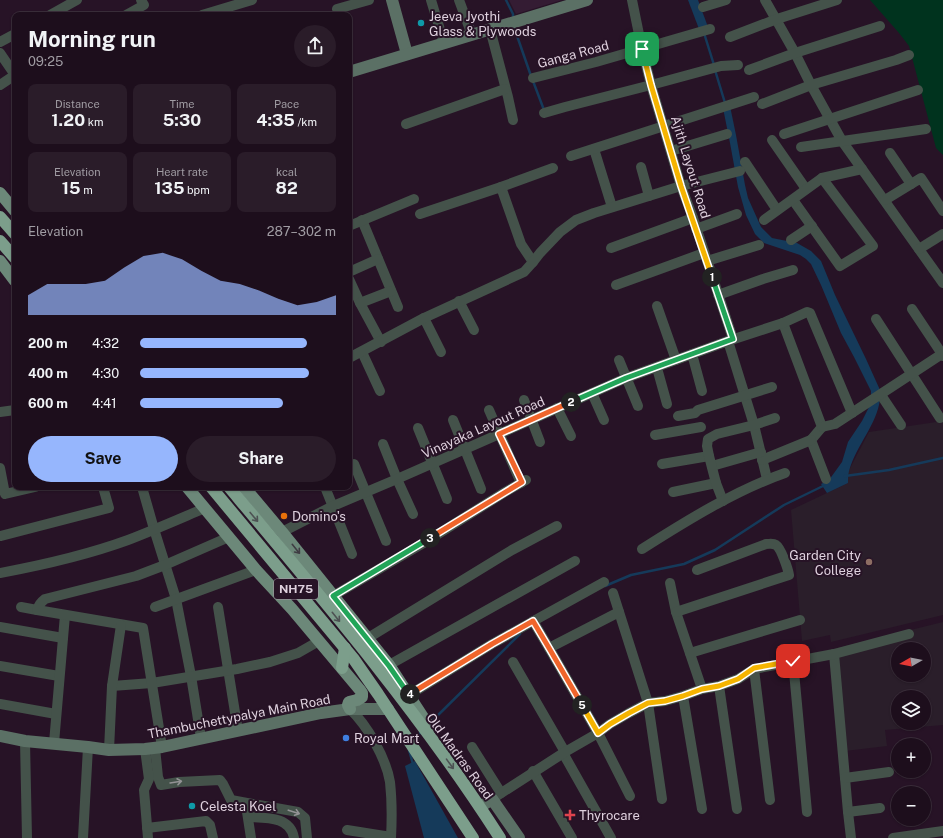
<!DOCTYPE html>
<html lang="en">
<head>
<meta charset="utf-8">
<style>
  body { margin:0; font-family:"Public Sans",sans-serif; background:#2a1c29; color:#f1f3f6; height:100vh; display:flex; flex-direction:column; font-size:15px; white-space:nowrap }
  * { box-sizing:border-box; margin:0 }
  p { font-size:13px; color:#a09ca3 }
  .icon { flex:none; width:22px; height:22px; fill:none; stroke:currentColor; stroke-width:2; stroke-linecap:round; stroke-linejoin:round }
  .map { position:relative; flex:1; overflow:hidden }
  .sheet { position:absolute; left:12px; top:12px; width:340px; height:478px; display:flex; flex-direction:column; background:#1d0e1c; border-radius:8px; box-shadow:0 1px 3px #0004,0 0 0 1px #3b2e3b }
  .sheet>* { flex:none }
  .needle { width:26px; rotate:261deg }
  .fabs { position:absolute; left:891px; top:642px; display:grid; gap:8px }
  .fabs a { display:grid; place-items:center; width:40px; height:40px; border-radius:50%; background:#1d0e1c; box-shadow:0 1px 3px #0004,0 0 0 1px #3b2e3b; font-size:20px }
  .pin { position:absolute; display:grid; place-items:center; width:34px; height:34px; color:#fff; margin:-17px; border-radius:8px; box-shadow:0 2px 6px #0006 }
  .km { position:absolute; width:20px; height:20px; margin:-10px; border-radius:50%; background:#222; color:#fff; font-size:11px; line-height:20px; text-align:center }
  .round { display:grid; place-items:center; flex:none; width:42px; height:42px; border-radius:21px; background:#2a1c29 }
  .head { display:flex; align-items:center; justify-content:space-between; height:68px; padding:0 16px }
  h1 { font-size:22px; font-weight:700; line-height:30px }
  .stats { display:grid; grid-template-columns:repeat(3,1fr); gap:6px; height:68px; padding:4px 16px }
  .stats div { display:grid; align-content:center; border-radius:8px; background:#2a1c29; text-align:center }
  .stats b { font-size:17px; font-weight:700 }
  .stats small { font-size:11px; font-weight:400 }
  .stats p { font-size:11px }
  .chart { height:112px; padding:8px 16px }
  .chart p { display:flex; justify-content:space-between }
  .chart svg { width:100%; height:72px; margin-top:4px; fill:#96b6fd; opacity:.7 }
  .button { display:flex; gap:8px; margin-top:auto; padding:8px 16px }
  .button a { flex:1; height:46px; border-radius:24px; background:#96b6fd; color:#111; font-size:16px; font-weight:700; line-height:46px; text-align:center }
  .button a+a { background:#2a1c29; color:#f1f3f6 }
  ul { padding:0 16px; list-style:none; font-size:13px }
  li { display:grid; grid-template-columns:64px 48px 1fr; align-items:center; height:30px }
  li i { height:10px; border-radius:5px; background:#96b6fd }
  .map>svg:first-child { display:block }
  .built { fill:#341c33 }
  .education { fill:#2a1e2a; fill-rule:evenodd }
  .green { fill:#00331e }
  .water { fill:#153a5a }
  .lines { fill:none; stroke-linecap:round; stroke-linejoin:round }
  .stream { stroke:#153a5a; stroke-width:2.5 }
  .street { stroke:#44524a; stroke-width:10 }
  .secondary { stroke:#5b7065; stroke-width:12 }
  .primary { stroke:#6c8879; stroke-width:12 }
  .highway { stroke:#7c9e8b; stroke-width:12 }
  .oneway { stroke:#4d5253 }
  .oneway2 { stroke:#3f3c43 }
  .oneway3 { stroke:#929294 }
  .split-1-casing { stroke:#fff; stroke-width:8 }
  .split-2-casing { stroke:#fff; stroke-width:8 }
  .split-3-casing { stroke:#fff; stroke-width:8 }
  .split-4-casing { stroke:#fff; stroke-width:8 }
  .split-5-casing { stroke:#fff; stroke-width:8 }
  .split-6-casing { stroke:#fff; stroke-width:8 }
  .split-1 { stroke:#f5b400; stroke-width:5 }
  .split-2 { stroke:#22a559; stroke-width:5 }
  .split-3 { stroke:#f0652b; stroke-width:5 }
  .split-4 { stroke:#22a559; stroke-width:5 }
  .split-5 { stroke:#f0652b; stroke-width:5 }
  .split-6 { stroke:#f5b400; stroke-width:5 }
  .culture-dot { fill:#0f9aa8; stroke:#271326; stroke-width:1.5 }
  .food-dot { fill:#e8710a; stroke:#271326; stroke-width:1.5 }
  .education-dot { fill:#8d6e63; stroke:#271326; stroke-width:1.5 }
  .shop-dot { fill:#3f7fe0; stroke:#271326; stroke-width:1.5 }
  .health-dot { fill:#e0444e; stroke:#271326; stroke-width:1.5 }
  .labels { text-anchor:middle; stroke-width:4; stroke-linejoin:round; paint-order:stroke }
  .shield { fill:#271326; stroke:#a898a7; stroke-width:1 }
  .shield-label { font-size:12px; font-weight:bold; fill:#dfd1de }
  .poi-label { font-size:13px; fill:#dfd1de; stroke:#271326; text-anchor:start }
  .street-label { font-size:13px; fill:#dfd1de; stroke:#271326 }
</style>
</head>
<body>
<div class="map">
<svg width="943" height="838" viewBox="0 0 943 838">
  <rect width="100%" height="100%" fill="#271326"/>
  <path class="built" d="M509 0H562L516 14Z"/>
  <g class="education">
    <path d="M943 421V615L831 642 830 635 802 641 791 510 848 483V472L869 432Z"/>
    <path d="M943 622V725L885 730 887 746 845 751 833 649ZM898 649H924V675H898ZM898 697H924V723H898Z"/>
  </g>
  <path class="green" d="M870 0H943V155L936 148 909 46 899 33Z"/>
  <g class="water">
    <path d="M688 0H698L708 27 699 29Z"/>
    <path d="M730 106 736 135 745 185 748 198 761 227 772 238 797 243 811 251 821 261 835 295 866 359 880 390 871 397V391L854 357 841 333 821 285 811 264 806 259 800 255 764 243 755 234 746 215 738 187 730 143 723 108Z"/>
    <path d="M880 399C877 425 856 445 849 471 848 475 848 479 848 483L827 493 821 484 829 480 842 462 848 442 862 421 870 405Z"/>
    <path d="M415 761 458 838H424L405 766Z"/>
  </g>
  <g class="lines">
    <g class="stream">
      <path d="M506 0 513 14V19"/>
      <path d="M514 26 515 30 531 76"/>
      <path d="M704 33 714 65"/>
      <path d="M715 70 725 103"/>
      <path d="M533 81 544 110"/>
      <path d="M845 476 889 470 943 458"/>
      <path d="M605 586 631 575 684 564 715 550 784 505 823 486"/>
      <path d="M430 723 520 634"/>
      <path d="M413 740 422 731"/>
      <path d="M409 750 413 764"/>
    </g>
    <g class="street">
      <path d="M431 0 444 43"/>
      <path d="M459 0 472 35"/>
      <path d="M632 0 642 49 651 85 681 186 693 218 733 339"/>
      <path d="M765 0 795 53 811 85 842 141 943 283"/>
      <path d="M703 7 726 0"/>
      <path d="M337 9 369 0"/>
      <path d="M50 15 77 0"/>
      <path d="M126 15 144 5 141 0"/>
      <path d="M202 15 252 0"/>
      <path d="M490 29 508 97 513 120"/>
      <path d="M730 37 777 19 837 0"/>
      <path d="M0 42 15 34"/>
      <path d="M0 53 15 75"/>
      <path d="M749 70 795 53 880 26"/>
      <path d="M533 78 596 62 710 29"/>
      <path d="M0 85 15 75"/>
      <path d="M762 104 811 85 896 60 909 55"/>
      <path d="M544 113 565 107 651 85 721 66 738 65"/>
      <path d="M406 124 505 89"/>
      <path d="M784 134 918 90"/>
      <path d="M772 140 806 189"/>
      <path d="M801 147 926 129"/>
      <path d="M594 149 612 207"/>
      <path d="M671 151 727 134"/>
      <path d="M890 153 911 184"/>
      <path d="M571 156 754 97"/>
      <path d="M745 162 777 210"/>
      <path d="M641 167 649 196"/>
      <path d="M501 187 553 168"/>
      <path d="M793 200 840 266 873 246 822 178"/>
      <path d="M885 200 921 178 943 211"/>
      <path d="M420 214 501 187 521 244 533 262"/>
      <path d="M362 220 398 307"/>
      <path d="M764 220 822 178 862 169"/>
      <path d="M349 226 414 199"/>
      <path d="M696 229 737 214"/>
      <path d="M791 240 812 226"/>
      <path d="M611 248 693 218"/>
      <path d="M919 249 943 234"/>
      <path d="M707 261 759 245"/>
      <path d="M349 272 378 259"/>
      <path d="M349 279 360 303 381 342"/>
      <path d="M616 285 704 253"/>
      <path d="M718 295 763 279 793 270"/>
      <path d="M459 301 474 330"/>
      <path d="M360 303 391 291"/>
      <path d="M657 306 676 360"/>
      <path d="M912 309 942 354H943"/>
      <path d="M424 318 441 352"/>
      <path d="M876 319 940 418"/>
      <path d="M783 323 822 427 811 440 826 479"/>
      <path d="M728 341 754 425 767 479"/>
      <path d="M362 352 380 391"/>
      <path d="M692 354 702 391"/>
      <path d="M349 358 424 318 524 272 533 262 540 253 560 232 576 220 594 213 681 186 740 171"/>
      <path d="M619 360 638 406"/>
      <path d="M657 368 667 404"/>
      <path d="M592 393 604 420"/>
      <path d="M881 395 901 425"/>
      <path d="M524 400 540 442"/>
      <path d="M557 408 571 436"/>
      <path d="M489 410 521 483"/>
      <path d="M0 412 15 410"/>
      <path d="M678 416 695 413 698 410 772 387"/>
      <path d="M453 420 481 489"/>
      <path d="M822 427 835 424 942 354 943 356"/>
      <path d="M418 428 447 499"/>
      <path d="M655 435 701 427"/>
      <path d="M383 444 397 479 413 514"/>
      <path d="M762 460 811 440"/>
      <path d="M354 464 386 541"/>
      <path d="M662 464 709 456"/>
      <path d="M712 466 761 452"/>
      <path d="M0 468 5 494 35 487"/>
      <path d="M142 487 154 529 176 599 191 676 201 738"/>
      <path d="M325 487 352 554"/>
      <path d="M673 492 716 483"/>
      <path d="M723 501 716 483 709 456 707 446 708 439 717 434 754 425 775 418"/>
      <path d="M282 532 333 506 397 479 626 378 728 341 783 323 807 312 810 313 852 413"/>
      <path d="M1 536 109 508 103 487"/>
      <path d="M642 549C686 521 736 490 785 473"/>
      <path d="M0 573C43 565 87 555 128 540 154 530 179 519 205 508"/>
      <path d="M670 583 676 612 702 689"/>
      <path d="M613 593 648 703 662 799"/>
      <path d="M333 596 427 541 505 492 526 480"/>
      <path d="M21 607 37 610"/>
      <path d="M155 607 256 570"/>
      <path d="M218 607 238 731"/>
      <path d="M676 612 789 575C788 569 781 548 776 545 773 543 770 544 766 544L697 570"/>
      <path d="M533 621 549 648 598 733 630 796"/>
      <path d="M0 627 63 638"/>
      <path d="M368 638 512 550 557 526"/>
      <path d="M549 648 619 612"/>
      <path d="M690 653 800 620"/>
      <path d="M834 654 848 812 851 838"/>
      <path d="M793 661 807 812"/>
      <path d="M513 662 565 752"/>
      <path d="M389 665 575 561"/>
      <path d="M0 666 59 676"/>
      <path d="M754 669 770 800"/>
      <path d="M112 686 152 683 237 669 270 662 298 653 319 641"/>
      <path d="M719 686 737 809"/>
      <path d="M409 695 492 644 604 582"/>
      <path d="M683 696 702 809"/>
      <path d="M0 704 56 714"/>
      <path d="M350 709C367 725 386 758 390 782 392 800 392 819 391 838"/>
      <path d="M25 741 27 838"/>
      <path d="M54 743 65 615"/>
      <path d="M162 747 143 628 37 610C39 605 40 603 45 599L136 576 165 565 229 537"/>
      <path d="M472 747 501 793"/>
      <path d="M155 748 158 777 161 785 179 782 220 780 223 784 231 800 298 812 305 818 307 838"/>
      <path d="M145 749 149 779 144 790 148 838"/>
      <path d="M109 750 112 686 121 625"/>
      <path d="M563 753 611 838"/>
      <path d="M533 771 572 838"/>
      <path d="M845 778 889 772"/>
      <path d="M492 799 565 752 598 733 610 724 629 713 648 703 665 701 683 696 702 689 719 686 738 679 754 669 834 654 909 634"/>
      <path d="M247 812 251 838"/>
      <path d="M848 812 880 808"/>
      <path d="M248 817C266 818 290 816 294 838"/>
      <path d="M147 828 206 821 210 825 213 838"/>
      <path d="M347 830 391 837"/>
      <path d="M83 838 88 747"/>
      <path d="M893 838 943 831"/>
    </g>
    <g class="secondary">
      <path d="M392 0 407 54"/>
      <path d="M349 72 587 0"/>
      <path d="M0 736 25 741 88 747 109 750 145 749 162 747 321 713 350 709H388"/>
      <path d="M480 807 492 799 519 838"/>
    </g>
    <g class="primary">
      <path d="M0 193 15 211"/>
      <path d="M0 261 15 281"/>
      <path d="M187 487 256 570 292 609 360 690 362 693V697L357 700 349 702 348 705 350 709"/>
      <path d="M244 487 282 532 389 665 430 728"/>
    </g>
    <g class="highway">
      <path d="M0 217 15 234"/>
      <path d="M0 241 15 258"/>
      <path d="M211 487 353 658 378 694 473 838"/>
      <path d="M229 487C324 600 420 713 500 838"/>
      <path d="M342 668 345 648"/>
    </g>
  </g>
  <defs><path id="oneway-shaft" d="M-6 0H5M1.5-3L5.5 0L1.5 3" fill="none" stroke-width="1.6" stroke-linecap="round" stroke-linejoin="round"/></defs>
  <g class="oneway">
    <use href="#oneway-shaft" transform="translate(254 517) rotate(50)"/>
    <use href="#oneway-shaft" transform="translate(336 617) rotate(51)"/>
    <use href="#oneway-shaft" transform="translate(450 764) rotate(54)"/>
  </g>
  <use class="oneway2" href="#oneway-shaft" transform="translate(296 549) rotate(51)"/>
  <g class="oneway3">
    <use href="#oneway-shaft" transform="translate(176 782) rotate(-9)"/>
    <use href="#oneway-shaft" transform="translate(294 812) rotate(18)"/>
  </g>
  <g class="lines">
    <defs>
      <path id="split-1" d="M642 49 651 85 681 186 712 277"/>
      <path id="split-2" d="M571 402 626 378 733 339 712 277"/>
      <path id="split-3" d="M430 538 522 482 499 434 571 402"/>
      <path id="split-4" d="M410 694 409 695 389 666 333 596 430 538"/>
      <path id="split-5" d="M410 694 492 644 533 621 549 648 582 705"/>
      <path id="split-6" d="M582 705 598 733 610 724 629 713 648 703 665 701 683 696 702 689 719 686 738 679 754 668 793 661"/>
    </defs>
    <use href="#split-1" class="split-1-casing"/>
    <use href="#split-2" class="split-2-casing"/>
    <use href="#split-3" class="split-3-casing"/>
    <use href="#split-4" class="split-4-casing"/>
    <use href="#split-5" class="split-5-casing"/>
    <use href="#split-6" class="split-6-casing"/>
    <use href="#split-1" class="split-1"/>
    <use href="#split-2" class="split-2"/>
    <use href="#split-3" class="split-3"/>
    <use href="#split-4" class="split-4"/>
    <use href="#split-5" class="split-5"/>
    <use href="#split-6" class="split-6"/>
  </g>
  <g class="culture-dot">
    <circle cx="421" cy="23" r="4"/>
    <circle cx="192" cy="806" r="4"/>
  </g>
  <circle class="food-dot" cx="284" cy="516" r="4"/>
  <circle class="education-dot" cx="869" cy="562" r="4"/>
  <circle class="shop-dot" cx="346" cy="738" r="4"/>
  <path class="health-dot" d="M568 809h4v4h4v4h-4v4h-4v-4h-4v-4h4z"/>
  <g class="labels">
    <rect class="shield" x="274" y="579" width="44" height="20" rx="3"/>
    <g class="shield-label">
      <text x="296" y="593">NH75</text>
    </g>
    <g class="poi-label">
      <text x="429" y="21">Jeeva Jyothi<tspan x="429" dy="15">Glass &amp; Plywoods</tspan></text>
      <text x="292" y="521">Domino's</text>
      <text x="861" y="560" text-anchor="end">Garden City<tspan x="861" dy="15">College</tspan></text>
      <text x="354" y="743">Royal Mart</text>
      <text x="200" y="811">Celesta Koel</text>
      <text x="579" y="820">Thyrocare</text>
    </g>
    <g class="street-label">
      <text transform="translate(573 54) rotate(-15)" y="5">Ganga Road</text>
      <text transform="translate(691 167) rotate(73)" y="5">Ajith Layout Road</text>
      <text transform="translate(483 427) rotate(-24)" y="5">Vinayaka Layout Road</text>
      <text transform="translate(239 716) rotate(-11)" y="5">Thambuchettypalya Main Road</text>
      <text transform="translate(460 756) rotate(54)" y="5">Old Madras Road</text>
    </g>
  </g>
</svg>
<div class="fabs">
<a><svg class="needle" viewBox="-14 -14 28 28"><path d="M0-13l5 13h-10z" fill="#e53935"/><path d="M0 13l5-13h-10z" fill="#a09ca3"/></svg></a>
<a><svg class="icon" aria-label="layers" viewBox="0 0 24 24"><path d="M12 4l9 5-9 5-9-5zM3 14l9 5 9-5"/></svg></a>
<a>+</a>
<a>−</a>
</div>
<div class="pin" style="left:642px;top:49px;background:#1e9e55"><svg class="icon" aria-label="arrive" viewBox="0 0 24 24"><path d="M6 21V4h12l-3 4 3 4H6"/></svg></div>
<div class="pin" style="left:793px;top:661px;background:#d93025"><svg class="icon" aria-label="check" viewBox="0 0 24 24"><path d="M5 12l5 5 9-10"/></svg></div>
<b class="km" style="left:712px;top:277px">1</b>
<b class="km" style="left:571px;top:402px">2</b>
<b class="km" style="left:430px;top:538px">3</b>
<b class="km" style="left:410px;top:694px">4</b>
<b class="km" style="left:582px;top:705px">5</b>
<section class="sheet">
<div class="head"><div><h1>Morning run</h1><p>09:25</p></div><a class="round"><svg class="icon" aria-label="share" viewBox="0 0 24 24"><path d="M12 15V3M7 8l5-5 5 5M5 13v7h14v-7"/></svg></a></div>
<div class="stats">
<div><p>Distance</p><b>1.20<small> km</small></b></div>
<div><p>Time</p><b>5:30</b></div>
<div><p>Pace</p><b>4:35<small> /km</small></b></div>
</div>
<div class="stats">
<div><p>Elevation</p><b>15<small> m</small></b></div>
<div><p>Heart rate</p><b>135<small> bpm</small></b></div>
<div><p>kcal</p><b>82</b></div>
</div>
<div class="chart"><p><span>Elevation</span>287–302 m</p>
<svg viewBox="0 0 160 44" preserveAspectRatio="none"><path d="M0 44V32L10 25L20 25L30 25L40 23L50 15L60 8L70 6L80 10L90 17L100 23L110 25L120 29L130 34L140 38L150 36L160 32V44z"/></svg>
</div>
<ul>
<li><b>200 m</b>4:32<i style="width:85%"></i></li>
<li><b>400 m</b>4:30<i style="width:86%"></i></li>
<li><b>600 m</b>4:41<i style="width:73%"></i></li>
</ul>
<div class="button"><a>Save</a><a>Share</a></div>
</section>
</div>
</body>
</html>
